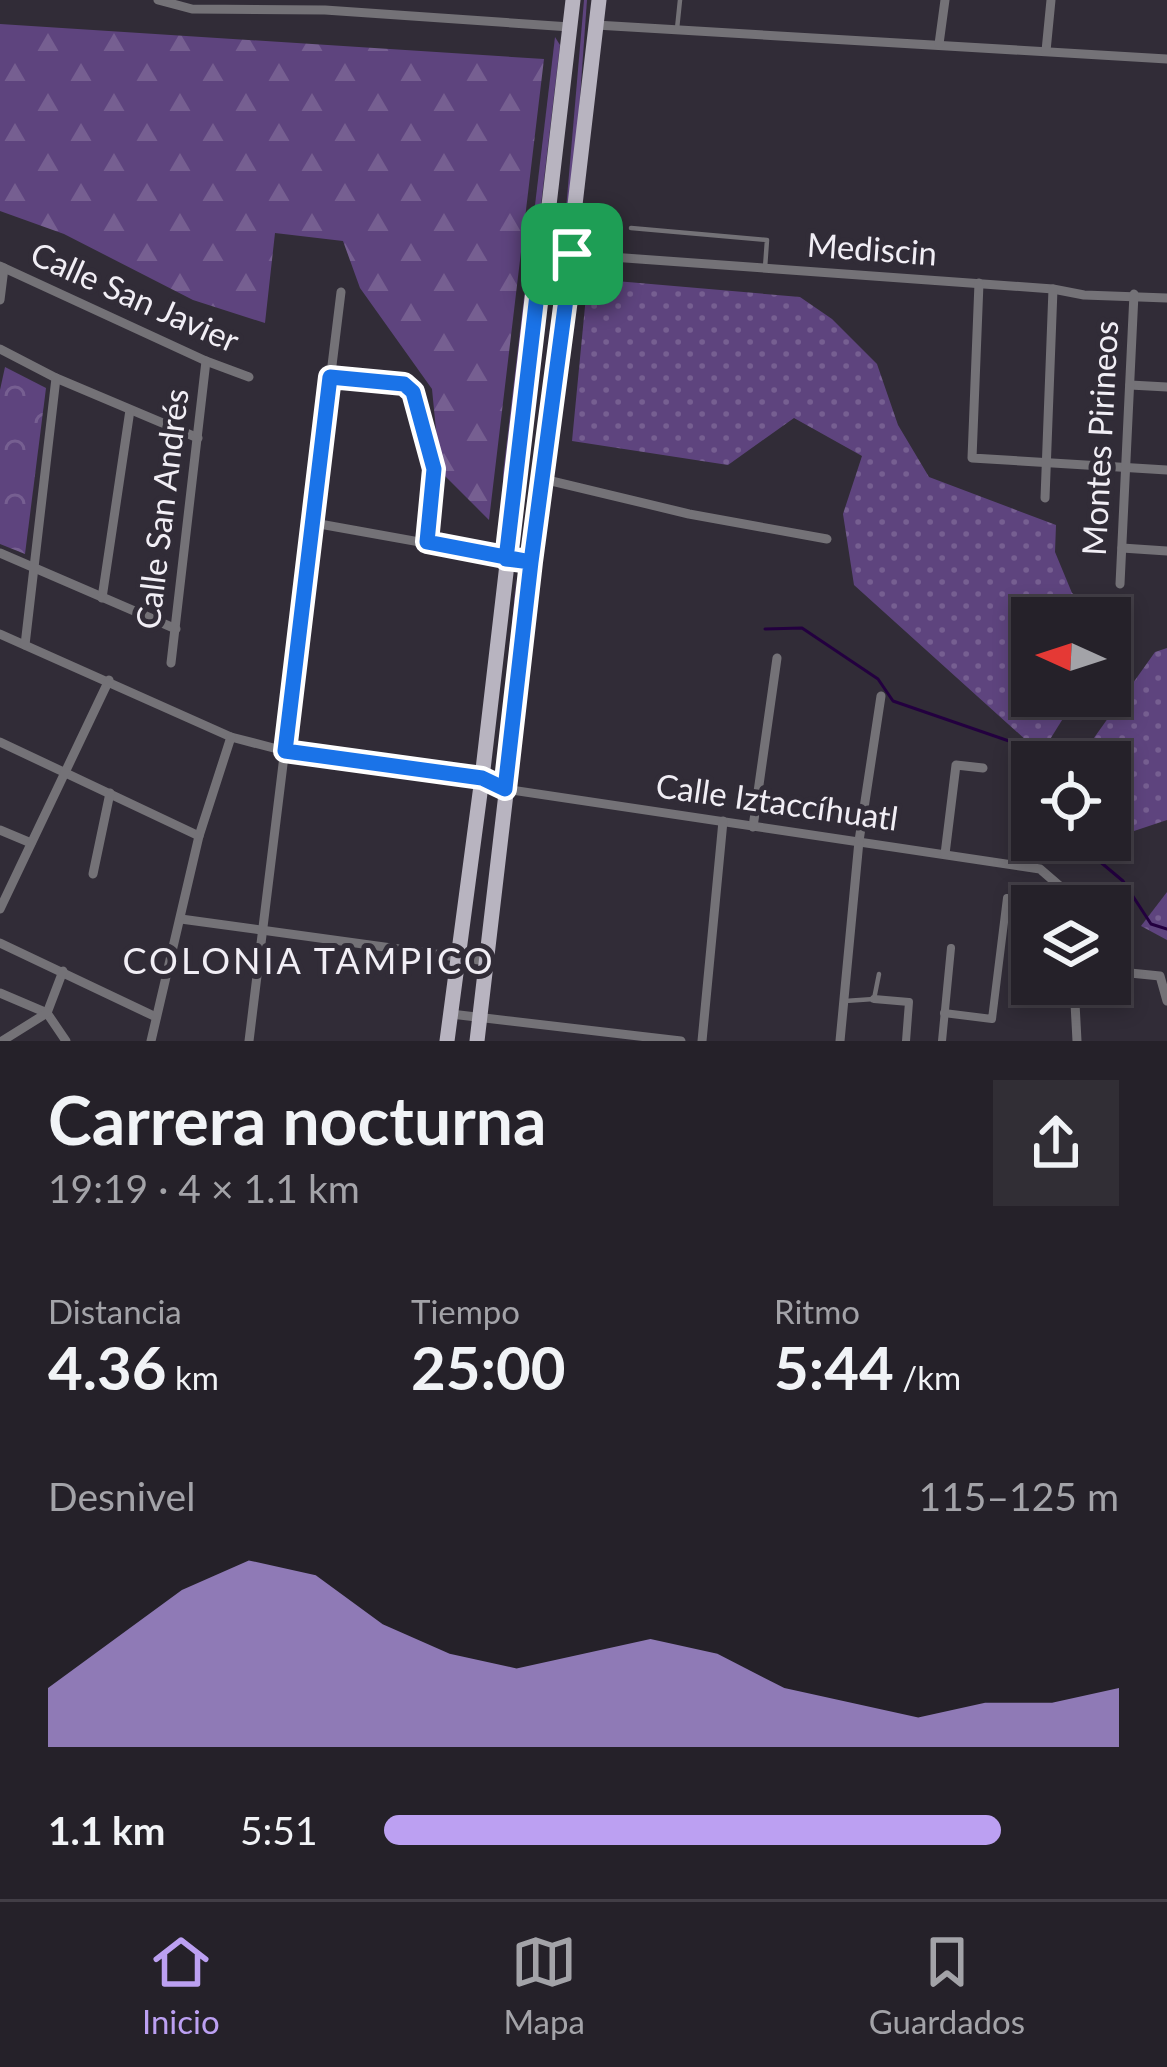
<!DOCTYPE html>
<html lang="es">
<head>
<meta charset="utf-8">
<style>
  body { margin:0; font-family:Lato,sans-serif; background:#312e35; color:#f1f3f6; height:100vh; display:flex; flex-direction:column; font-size:45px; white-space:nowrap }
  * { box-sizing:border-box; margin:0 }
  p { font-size:39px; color:#a3a3a8 }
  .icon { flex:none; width:66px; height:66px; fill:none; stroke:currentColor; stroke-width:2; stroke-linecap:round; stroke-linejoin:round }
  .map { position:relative; height:1041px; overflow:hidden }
  .drawer { display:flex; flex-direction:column; background:#252129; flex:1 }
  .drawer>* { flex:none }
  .needle { width:78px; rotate:273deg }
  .tools { position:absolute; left:1011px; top:597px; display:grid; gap:24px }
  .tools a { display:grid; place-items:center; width:120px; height:120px; border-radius:0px; background:#252129; box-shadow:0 6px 18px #0003,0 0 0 3px #423e46; font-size:60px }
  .pin { position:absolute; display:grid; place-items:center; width:102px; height:102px; color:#fff; margin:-51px; border-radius:24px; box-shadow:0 6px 18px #0006 }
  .round { display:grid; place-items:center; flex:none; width:126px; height:126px; border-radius:0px; background:#312e35 }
  .head { display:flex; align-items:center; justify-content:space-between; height:204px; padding:0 48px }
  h1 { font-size:66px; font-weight:700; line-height:90px }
  .figures { display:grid; grid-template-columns:repeat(3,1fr); gap:18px; height:204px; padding:12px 48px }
  .figures div { display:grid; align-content:center }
  .figures b { font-size:60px; font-weight:700 }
  .figures small { font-size:33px; font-weight:400 }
  .figures p { font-size:33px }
  .chart { height:336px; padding:24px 48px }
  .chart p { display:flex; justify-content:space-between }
  .chart svg { width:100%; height:216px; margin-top:12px; fill:#bca0f2; opacity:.7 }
  ul { padding:0 48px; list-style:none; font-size:39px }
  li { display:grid; grid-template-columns:192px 144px 1fr; align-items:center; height:90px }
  li i { height:30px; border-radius:15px; background:#bca0f2 }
  .tabs { display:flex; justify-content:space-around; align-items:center; height:168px; border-top:3px solid #423e46; background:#252129; font-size:33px; color:#a3a3a8 }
  .tabs a { display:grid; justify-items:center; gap:6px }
  .tabs .on { color:#bca0f2 }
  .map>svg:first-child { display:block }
  .grass { fill:url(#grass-dots) }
  .forest { fill:url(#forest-firs) }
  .park { fill:url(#park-crowns) }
  .garden { fill:#5e447e }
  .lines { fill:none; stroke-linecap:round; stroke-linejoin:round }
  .stream { stroke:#23003f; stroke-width:3 }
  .service { stroke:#747277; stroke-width:4.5 }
  .pedestrian { stroke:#747277; stroke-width:8 }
  .minor { stroke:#747277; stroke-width:9 }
  .primary { stroke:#b8b4c0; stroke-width:15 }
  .route-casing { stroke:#fff; stroke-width:24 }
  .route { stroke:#1a73e8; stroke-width:15 }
  .labels { text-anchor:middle; stroke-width:10; stroke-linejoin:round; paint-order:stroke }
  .street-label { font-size:33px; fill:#f1eef5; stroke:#312c37 }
  .neighbourhood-label { font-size:36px; letter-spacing:3px; fill:#f1eef5; stroke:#312c37 }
</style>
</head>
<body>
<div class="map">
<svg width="1167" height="1041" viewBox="0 0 1167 1041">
  <defs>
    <pattern id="grass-dots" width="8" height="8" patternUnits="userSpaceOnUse" patternTransform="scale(3)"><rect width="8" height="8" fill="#5e447e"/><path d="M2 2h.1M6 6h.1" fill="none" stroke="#765f91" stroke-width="1.8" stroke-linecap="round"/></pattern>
    <pattern id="forest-firs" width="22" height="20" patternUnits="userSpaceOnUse" patternTransform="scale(3)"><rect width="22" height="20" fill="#5e447e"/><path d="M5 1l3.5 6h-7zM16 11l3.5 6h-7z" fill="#765f91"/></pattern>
    <pattern id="park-crowns" width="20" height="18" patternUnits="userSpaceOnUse" patternTransform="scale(3)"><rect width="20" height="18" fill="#5e447e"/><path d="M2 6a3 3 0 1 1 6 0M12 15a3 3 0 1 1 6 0" fill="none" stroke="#765f91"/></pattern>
  </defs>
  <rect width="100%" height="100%" fill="#312c37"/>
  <g class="grass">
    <path d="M616 281 800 297 832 319 877 364 898 425 929 477 1056 525 1055 552 1072 593 1105 618H1032V696H1077L1049 741H1027L854 585 843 514 862 456 794 418 728 465 572 441 586 296Z"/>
    <path d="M1167 648V820L1122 835 1110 814V762L1079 759 1155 652Z"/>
    <path d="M1167 892V940L1141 926Z"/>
  </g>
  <path class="forest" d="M0 24 544 59 489 520 440 471 432 389 360 288 343 241 275 233 265 323 193 300 64 234 0 211Z"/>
  <path class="park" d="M5 367 46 388 25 554 0 544V390Z"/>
  <g class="garden">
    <path d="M584 0H587L577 139 563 244Z"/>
    <path d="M555 37 560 45 507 491 503 490V474Z"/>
    <path d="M516 577 511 686 501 760Z"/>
  </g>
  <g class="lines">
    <g class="stream">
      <path d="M765 629 802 628 878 679 893 701 1035 750 1052 762"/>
      <path d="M1087 840 1092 855 1123 881 1151 924 1167 929"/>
    </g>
    <g class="service">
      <path d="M677 29 680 0"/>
      <path d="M631 228 767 240 765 268"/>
      <path d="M845 1001 874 999 879 974"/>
    </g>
    <g class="pedestrian">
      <path d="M874 999 909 1002 906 1041"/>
      <path d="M944 1013 992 1019 1007 898"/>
      <path d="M942 1041 951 948"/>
    </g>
    <g class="minor">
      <path d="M158 0 192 9 325 10 570 27"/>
      <path d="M596 25 1167 59"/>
      <path d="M939 44 945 0"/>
      <path d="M1046 51 1051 0"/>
      <path d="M542 252 1053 289 1084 295 1167 298"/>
      <path d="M0 266 206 361 249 377"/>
      <path d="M979 283 972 458 1167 470"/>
      <path d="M0 300 4 268"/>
      <path d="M0 349 56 378 198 438"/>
      <path d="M330 377 404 384 413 392 434 469 427 541"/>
      <path d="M1130 385 1167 387"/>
      <path d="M543 479 689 514 827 539"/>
      <path d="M1045 498 1053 289"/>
      <path d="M314 523 531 562"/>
      <path d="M1122 548 1167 551"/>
      <path d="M0 553 176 629"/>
      <path d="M1120 584 1134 294"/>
      <path d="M102 598 130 410"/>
      <path d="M0 634 231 737 285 751 482 778 505 789 1040 869 1062 888 1066 906"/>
      <path d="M25 645 56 378"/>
      <path d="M171 663 206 361"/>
      <path d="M0 742 199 836"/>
      <path d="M753 827 777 658"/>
      <path d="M0 830 31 843"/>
      <path d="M945 854 956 765 983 768"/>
      <path d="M93 874 110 793"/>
      <path d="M0 909 109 680"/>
      <path d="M181 919 486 961"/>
      <path d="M0 943 156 1017"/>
      <path d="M1110 971 1160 976 1167 1001"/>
      <path d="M1074 984 1077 1041"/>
      <path d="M0 993 47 1013 66 1041"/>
      <path d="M451 1014 681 1041"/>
      <path d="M2 1041 47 1013 63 971"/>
      <path d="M151 1041 199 836 231 737"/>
      <path d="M249 1041 341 292"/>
      <path d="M702 1041 723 821"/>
      <path d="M840 1041 859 841 881 696"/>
    </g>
    <g class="primary">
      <path d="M447 1041 482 778 573 0"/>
      <path d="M477 1041 599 0"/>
    </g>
  </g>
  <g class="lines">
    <defs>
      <path id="route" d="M572 254 531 562 427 542 434 469 413 392 404 384 330 377 285 751 482 778 505 789 531 562 506 559 542 252 572 254"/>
    </defs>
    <use href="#route" class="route-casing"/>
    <use href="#route" class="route"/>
  </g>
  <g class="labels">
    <g class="street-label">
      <text transform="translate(872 249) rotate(4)" y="12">Mediscin</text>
      <text transform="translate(135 297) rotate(24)" y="12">Calle San Javier</text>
      <text transform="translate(1100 438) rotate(-87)" y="12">Montes Pirineos</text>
      <text transform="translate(162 509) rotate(-83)" y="12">Calle San Andrés</text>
      <text transform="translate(777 802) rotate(8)" y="12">Calle Iztaccíhuatl</text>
    </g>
    <g class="neighbourhood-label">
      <text x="309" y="974">COLONIA TAMPICO</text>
    </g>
  </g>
</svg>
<div class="tools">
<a><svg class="needle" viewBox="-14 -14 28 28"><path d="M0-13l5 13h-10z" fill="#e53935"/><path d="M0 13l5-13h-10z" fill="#a3a3a8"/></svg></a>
<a><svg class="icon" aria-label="locate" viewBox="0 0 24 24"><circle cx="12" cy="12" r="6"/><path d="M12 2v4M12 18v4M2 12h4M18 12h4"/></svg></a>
<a><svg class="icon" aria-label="layers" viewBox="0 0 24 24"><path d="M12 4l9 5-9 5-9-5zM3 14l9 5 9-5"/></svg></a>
</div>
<div class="pin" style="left:572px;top:254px;background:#1e9e55"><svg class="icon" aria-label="arrive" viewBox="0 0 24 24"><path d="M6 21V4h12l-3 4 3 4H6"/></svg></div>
</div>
<section class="drawer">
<div class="head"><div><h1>Carrera nocturna</h1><p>19:19 · 4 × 1.1 km</p></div><a class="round"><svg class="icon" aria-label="share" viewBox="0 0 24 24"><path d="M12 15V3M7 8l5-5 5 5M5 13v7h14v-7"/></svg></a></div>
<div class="figures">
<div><p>Distancia</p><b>4.36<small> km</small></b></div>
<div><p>Tiempo</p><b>25:00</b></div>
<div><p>Ritmo</p><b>5:44<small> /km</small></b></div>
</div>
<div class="chart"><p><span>Desnivel</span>115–125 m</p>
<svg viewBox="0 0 160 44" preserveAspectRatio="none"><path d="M0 44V32L10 22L20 12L30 6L40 9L50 19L60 25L70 28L80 25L90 22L100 25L110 32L120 35L130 38L140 35L150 35L160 32V44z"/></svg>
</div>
<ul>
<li><b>1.1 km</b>5:51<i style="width:84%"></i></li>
</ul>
</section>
<nav class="tabs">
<a class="on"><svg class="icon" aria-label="home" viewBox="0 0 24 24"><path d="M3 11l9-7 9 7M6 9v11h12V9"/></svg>Inicio</a>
<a><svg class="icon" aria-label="map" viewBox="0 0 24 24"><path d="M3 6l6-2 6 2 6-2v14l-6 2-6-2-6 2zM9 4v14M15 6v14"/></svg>Mapa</a>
<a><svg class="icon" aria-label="saved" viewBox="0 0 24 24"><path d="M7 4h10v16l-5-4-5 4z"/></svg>Guardados</a>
</nav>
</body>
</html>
